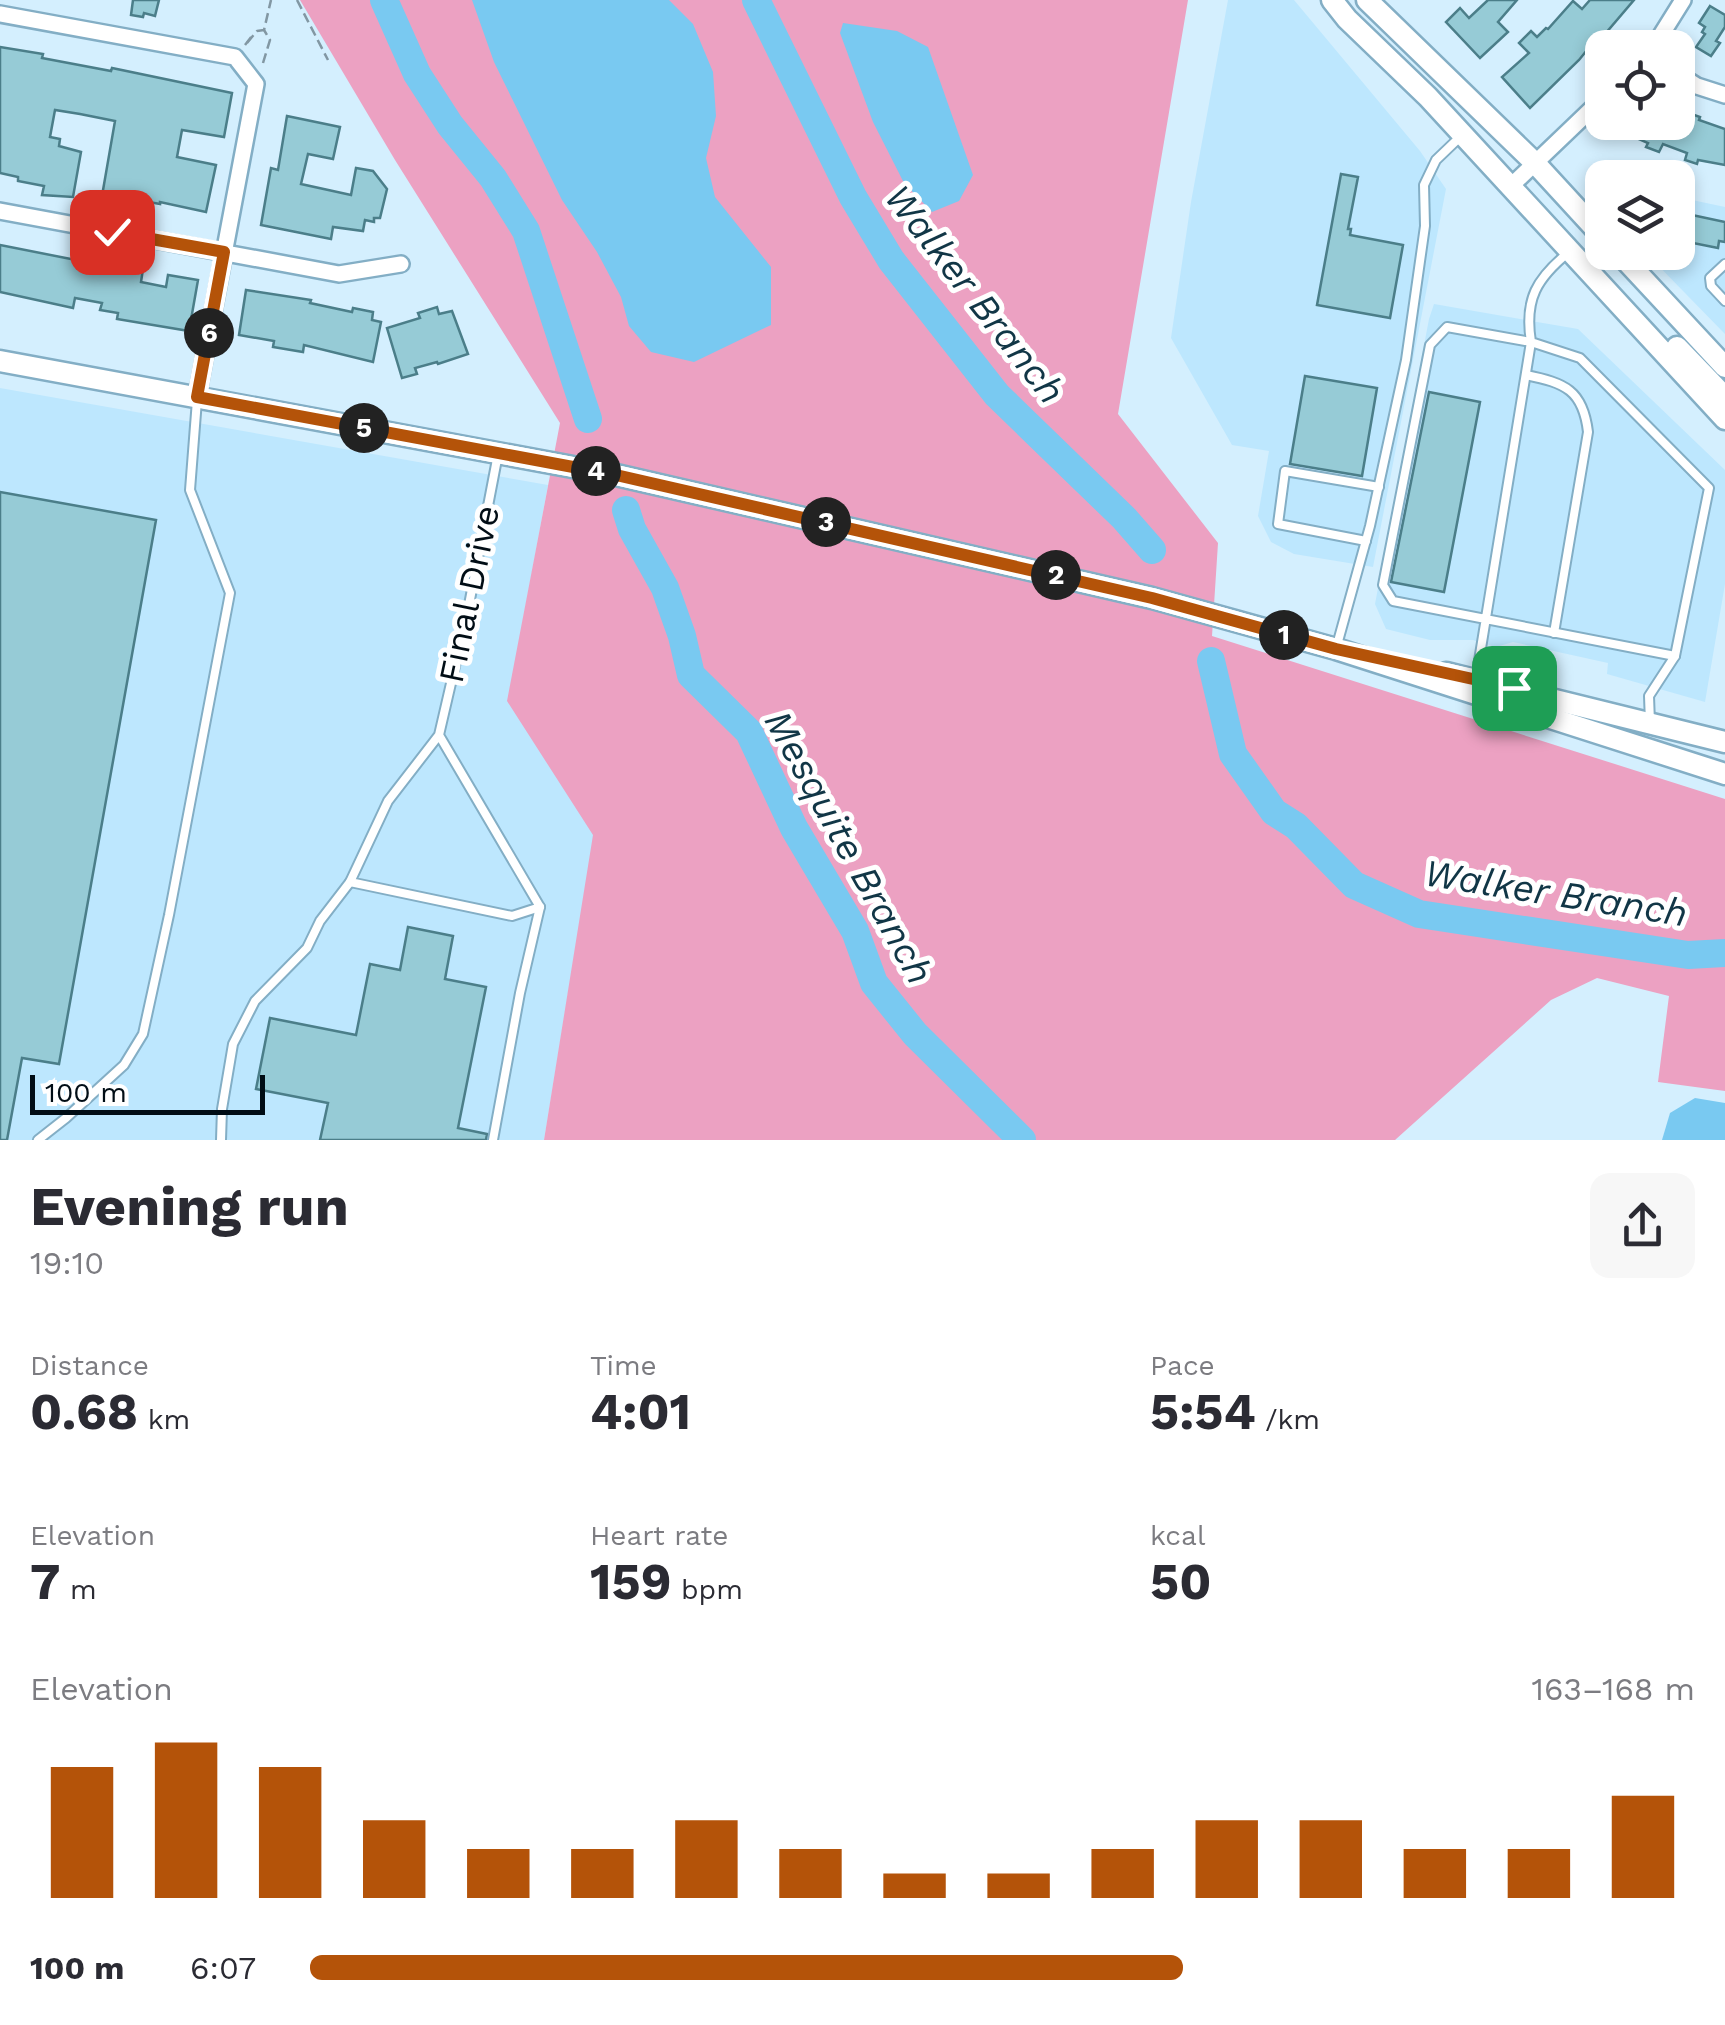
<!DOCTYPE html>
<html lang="en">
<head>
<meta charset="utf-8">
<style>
  body { margin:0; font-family:"Work Sans",sans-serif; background:#f7f7f7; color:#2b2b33; height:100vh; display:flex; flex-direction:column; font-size:38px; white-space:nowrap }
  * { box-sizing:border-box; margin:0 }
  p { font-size:32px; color:#7c7c81 }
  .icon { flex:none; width:55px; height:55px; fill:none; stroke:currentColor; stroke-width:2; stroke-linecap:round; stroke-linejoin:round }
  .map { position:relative; height:1140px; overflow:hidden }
  .drawer { display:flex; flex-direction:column; background:#fff; flex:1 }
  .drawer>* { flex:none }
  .tools { position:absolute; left:1585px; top:30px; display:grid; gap:20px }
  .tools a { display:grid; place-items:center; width:110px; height:110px; border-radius:20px; background:#fff; box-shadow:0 5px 15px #0003; font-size:50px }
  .scale { position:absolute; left:30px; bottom:25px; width:235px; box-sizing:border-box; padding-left:10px; border:5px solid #010d15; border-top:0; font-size:28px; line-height:35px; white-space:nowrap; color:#010d15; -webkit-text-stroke:8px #fff; paint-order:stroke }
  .pin { position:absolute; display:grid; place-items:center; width:85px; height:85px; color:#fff; margin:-42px; border-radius:20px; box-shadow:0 5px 15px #0006 }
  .km { position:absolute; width:50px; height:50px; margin:-25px; border-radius:50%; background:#222; color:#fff; font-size:28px; line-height:50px; text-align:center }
  .round { display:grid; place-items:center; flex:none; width:105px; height:105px; border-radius:20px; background:#f7f7f7 }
  .head { display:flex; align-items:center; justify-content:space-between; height:170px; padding:0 30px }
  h1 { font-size:55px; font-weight:700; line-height:75px }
  .stats { display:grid; grid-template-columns:repeat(3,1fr); gap:15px; height:170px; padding:10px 30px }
  .stats div { display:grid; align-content:center }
  .stats b { font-size:50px; font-weight:700 }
  .stats small { font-size:28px; font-weight:400 }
  .stats p { font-size:28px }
  .chart { height:280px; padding:20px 30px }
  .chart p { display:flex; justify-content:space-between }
  .chart svg { width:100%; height:180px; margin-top:10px; stroke:#b45309; stroke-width:6 }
  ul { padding:0 30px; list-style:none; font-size:32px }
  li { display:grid; grid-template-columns:160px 120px 1fr; align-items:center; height:75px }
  li i { height:25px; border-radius:12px; background:#b45309 }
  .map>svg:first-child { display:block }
  .built { fill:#bde7fe }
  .forest { fill:#eca1c2 }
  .water { fill:#79c9f1 }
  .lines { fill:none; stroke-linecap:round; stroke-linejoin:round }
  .river { stroke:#79c9f1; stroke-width:28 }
  .building { fill:#96cbd6; stroke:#4b7e89; stroke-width:2.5 }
  .service-casing { stroke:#83aec5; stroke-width:12 }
  .minor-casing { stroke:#83aec5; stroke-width:20 }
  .secondary-casing { stroke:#83aec5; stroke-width:25 }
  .path { stroke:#8297a3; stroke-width:2.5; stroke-dasharray:10 5; stroke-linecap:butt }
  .service { stroke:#fff; stroke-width:8 }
  .minor { stroke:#fff; stroke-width:15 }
  .secondary { stroke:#fff; stroke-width:20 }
  .route-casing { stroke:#fff; stroke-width:20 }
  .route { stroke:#b45309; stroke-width:12 }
  .labels { text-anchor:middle; stroke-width:10; stroke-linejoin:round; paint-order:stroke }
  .street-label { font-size:35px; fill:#010d15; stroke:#fff }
  .water-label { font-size:38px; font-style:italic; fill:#113646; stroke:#fff }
</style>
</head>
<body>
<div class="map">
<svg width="1725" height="1140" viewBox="0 0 1725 1140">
  <rect width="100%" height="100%" fill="#d4effe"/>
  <g class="built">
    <path d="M1228 0H1294L1420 151 1446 189 1373 567 1294 554 1271 542 1258 516 1269 451 1232 445 1171 338 1191 202Z"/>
    <path d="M1678 197 1725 207V334L1646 253 1678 252Z"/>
    <path d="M1434 304 1578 329 1725 470V584L1705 702 1607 674 1608 663 1513 642 1496 647 1473 640H1430L1386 629 1375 604 1429 319Z"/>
    <path d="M0 388 548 485 508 701 594 835 544 1140H0Z"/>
  </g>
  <path class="forest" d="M300 0H1188L1118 414 1218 543 1212 636 1725 799V1091L1658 1082 1669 996 1597 978 1551 1000 1395 1140H544L593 835 507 701 560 423 395 160Z"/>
  <g class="water">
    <path d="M472 0H669L693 24 713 72 716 116 706 158 715 197 771 267V325L694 362 651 352 629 326 621 297 597 252 562 200 494 62Z"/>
    <path d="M843 23 897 31 928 47 973 175 959 201 932 212 904 183 873 122 840 33Z"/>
    <path d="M1695 1098 1725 1103V1140H1662L1670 1113Z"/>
  </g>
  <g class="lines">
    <g class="river">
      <path d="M384 0 417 74 450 125 493 178 526 231 588 419"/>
      <path d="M756 0 853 197 891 260 997 395 1124 518 1152 550"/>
      <path d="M626 510 632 529 665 588 682 636 691 675 749 732 794 828 855 931 874 983 915 1034 1022 1140"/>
      <path d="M1211 661 1233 754 1274 812 1296 826 1354 885 1419 914 1688 955 1725 953"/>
    </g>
  </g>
  <g class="building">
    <path d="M133 0H159L155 16 144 13 143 17 131 15Z"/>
    <path d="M1488 0H1517L1498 22 1508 32 1480 58 1446 22 1460 8 1469 18Z"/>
    <path d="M1590 0H1634L1599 41 1596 39 1579 60 1530 108 1502 77 1529 53 1519 43 1531 31 1537 37 1546 28 1548 29 1573 1 1582 9Z"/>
    <path d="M1710 6 1725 15V27L1716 41 1720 43 1711 56 1696 47 1705 34 1702 32 1705 27 1699 23Z"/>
    <path d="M0 47 43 54 42 58 111 71 112 68 232 93 224 137 182 130 177 157 216 165 206 212 160 202V204L132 199V201L102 196 115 121 80 114 55 110 50 137 60 139 59 146 81 152 73 197 42 195 44 186 18 181V177L0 173Z"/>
    <path d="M1683 111 1700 117 1699 120 1725 129V165L1698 160 1697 164 1685 160 1687 153 1663 144 1659 152 1646 147 1648 143 1630 135 1636 122H1679Z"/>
    <path d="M287 116 340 127 333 159 308 154 301 184 351 195 356 168 373 171 387 189 380 218H374V222L365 220 363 231 333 227 331 239 261 225 271 168 278 170Z"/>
    <path d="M1341 174 1358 177 1348 229H1351L1350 235 1403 245 1390 318 1317 305Z"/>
    <path d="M1678 212 1725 222V242L1719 241 1718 248 1678 240Z"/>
    <path d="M0 245 86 262V259L101 262 100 266 126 271V266L143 269 141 282 166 287 168 275 198 280 189 331 117 319 118 313 100 310 102 303 75 298 73 308 0 292Z"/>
    <path d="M246 290 311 300 310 303 352 312 353 308 373 312 372 320 381 322 373 362 304 345 303 352 273 347 274 341 239 335Z"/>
    <path d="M437 307 439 314 452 311 468 354 438 364 437 362 415 368 417 374 402 378 387 328 420 318 418 313Z"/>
    <path d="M1305 376 1377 388 1362 476 1290 464Z"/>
    <path d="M1429 392 1480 402 1444 592 1391 582Z"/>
    <path d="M0 492 156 520 59 1064 22 1058 7 1140H0Z"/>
    <path d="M408 927 453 936 445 979 486 987 458 1128 487 1134 486 1140H320L328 1103 256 1089 270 1018 356 1035 370 964 400 970Z"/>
  </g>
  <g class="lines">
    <defs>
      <g id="service">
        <path d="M1569 252C1537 278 1524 299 1531 342L1580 358 1709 488 1675 656 1649 696 1650 723"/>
        <path d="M1725 264 1710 278 1711 286 1725 301"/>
        <path d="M1526 375C1565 383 1583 390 1588 432L1554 633"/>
        <path d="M1366 541 1278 524 1285 471 1379 487"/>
        <path d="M1337 645 1370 526 1406 360 1425 226 1424 185 1436 160 1460 137"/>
        <path d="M1476 679 1531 342 1447 327 1430 345 1383 585 1393 601 1675 656"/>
        <path d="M439 735 540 907 512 916 350 882 388 801 439 735 468 610 498 454"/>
        <path d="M38 1140 66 1118 124 1065 143 1034 169 915 230 593 190 490 197 400"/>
        <path d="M221 1140 222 1109 233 1044 255 1001 307 948 320 921 350 882"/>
        <path d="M493 1140 520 993 540 907"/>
      </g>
      <g id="minor">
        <path d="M0 14 235 57 256 84 197 397"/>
        <path d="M1653 48 1683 0"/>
        <path d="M1678 74 1697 86 1725 95"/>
        <path d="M1511 186 1602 99"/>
        <path d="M0 211 339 274 401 264"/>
      </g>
      <g id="secondary">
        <path d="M1332 0 1347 19 1428 97 1725 419"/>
        <path d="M1367 0 1534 162 1602 236"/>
        <path d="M1618 252 1725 367"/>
        <path d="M1677 347 1725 397"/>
        <path d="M0 361 616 475 1152 598 1336 649 1725 774"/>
        <path d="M1446 673 1725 742"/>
      </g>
    </defs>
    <use href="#service" class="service-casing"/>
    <use href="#minor" class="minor-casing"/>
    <use href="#secondary" class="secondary-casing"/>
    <g class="path">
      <path d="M297 0 328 60"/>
      <path d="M247 43 257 31 264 30 271 0"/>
      <path d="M245 45 252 36"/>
      <path d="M263 63 270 40 264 30"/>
    </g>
    <use href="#service" class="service"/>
    <use href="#minor" class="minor"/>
    <use href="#secondary" class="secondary"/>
  </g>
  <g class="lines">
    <defs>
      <path id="route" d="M112 232 224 252 197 397 616 475 1152 598 1336 649 1514 688"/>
    </defs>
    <use href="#route" class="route-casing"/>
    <use href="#route" class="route"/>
  </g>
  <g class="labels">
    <g class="street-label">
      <text transform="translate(469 594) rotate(-78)" y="12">Final Drive</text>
    </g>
    <g class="water-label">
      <text transform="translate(975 294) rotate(52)" y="13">Walker Branch</text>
      <text transform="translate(849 847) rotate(61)" y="13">Mesquite Branch</text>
      <text transform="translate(1556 893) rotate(9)" y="13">Walker Branch</text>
    </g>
  </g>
</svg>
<div class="tools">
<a><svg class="icon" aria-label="locate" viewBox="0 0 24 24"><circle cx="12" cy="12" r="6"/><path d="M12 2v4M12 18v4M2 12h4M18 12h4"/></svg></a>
<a><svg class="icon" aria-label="layers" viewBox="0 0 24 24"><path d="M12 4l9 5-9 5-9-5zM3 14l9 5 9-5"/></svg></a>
</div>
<div class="scale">100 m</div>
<div class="pin" style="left:1514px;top:688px;background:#1e9e55"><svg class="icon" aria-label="arrive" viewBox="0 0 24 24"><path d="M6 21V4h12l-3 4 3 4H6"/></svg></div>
<div class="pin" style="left:112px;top:232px;background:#d93025"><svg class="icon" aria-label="check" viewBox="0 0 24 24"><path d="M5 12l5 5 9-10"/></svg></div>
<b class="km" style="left:1284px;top:635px">1</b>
<b class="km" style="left:1056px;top:575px">2</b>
<b class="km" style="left:826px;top:522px">3</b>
<b class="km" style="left:596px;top:471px">4</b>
<b class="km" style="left:364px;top:428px">5</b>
<b class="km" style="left:209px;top:333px">6</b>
</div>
<section class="drawer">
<div class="head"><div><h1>Evening run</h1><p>19:10</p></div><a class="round"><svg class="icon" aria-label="share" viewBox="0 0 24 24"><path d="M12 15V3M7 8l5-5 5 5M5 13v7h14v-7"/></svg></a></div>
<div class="stats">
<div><p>Distance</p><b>0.68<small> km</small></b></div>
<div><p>Time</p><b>4:01</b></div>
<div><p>Pace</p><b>5:54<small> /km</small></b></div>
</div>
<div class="stats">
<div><p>Elevation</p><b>7<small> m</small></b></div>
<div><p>Heart rate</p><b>159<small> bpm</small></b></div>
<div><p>kcal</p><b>50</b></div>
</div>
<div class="chart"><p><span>Elevation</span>163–168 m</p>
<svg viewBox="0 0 160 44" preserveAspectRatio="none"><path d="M5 44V12M15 44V6M25 44V12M35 44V25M45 44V32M55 44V32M65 44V25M75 44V32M85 44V38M95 44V38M105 44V32M115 44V25M125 44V25M135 44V32M145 44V32M155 44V19"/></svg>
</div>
<ul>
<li><b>100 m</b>6:07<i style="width:63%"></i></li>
</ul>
</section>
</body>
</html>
